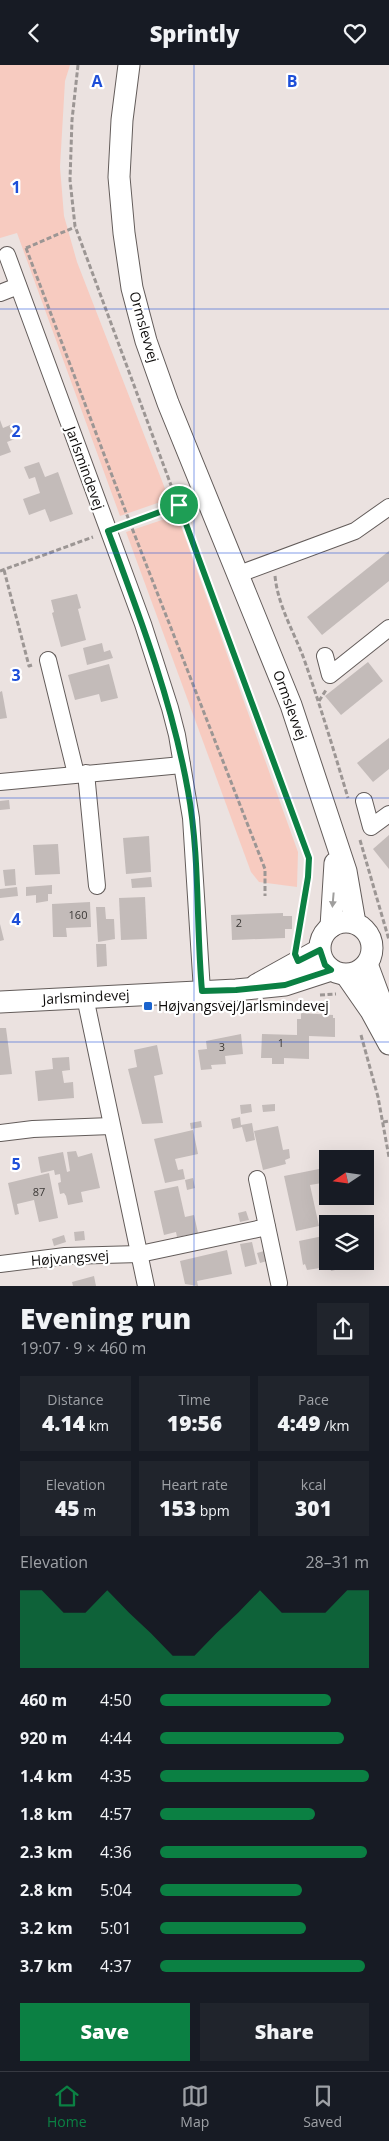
<!DOCTYPE html>
<html lang="en">
<head>
<meta charset="utf-8">
<style>
  body { margin:0; font-family:"Open Sans",sans-serif; background:#20242c; color:#f1f3f6; height:100vh; display:flex; flex-direction:column; font-size:19px; white-space:nowrap }
  * { box-sizing:border-box; margin:0 }
  p { font-size:16px; color:#9ea1a6 }
  .icon { flex:none; width:28px; height:28px; fill:none; stroke:currentColor; stroke-width:2; stroke-linecap:round; stroke-linejoin:round }
  .map { position:relative; height:1221px; overflow:hidden }
  .side { display:flex; flex-direction:column; background:#171b24; flex:1 }
  .side>* { flex:none }
  .needle { width:32px; rotate:257deg }
  .tools { position:absolute; left:319px; top:1085px; display:grid; gap:10px }
  .tools a { display:grid; place-items:center; width:55px; height:55px; border-radius:0px; background:#171b24; box-shadow:0 5px 20px #0002; font-size:25px }
  .pin { position:absolute; display:grid; place-items:center; width:42px; height:42px; color:#fff; margin:-21px; border:2px solid #fff; border-radius:50%; box-shadow:0 1px 5px #0007 }
  .round { display:grid; place-items:center; flex:none; width:52px; height:52px; border-radius:0px; background:#20242c }
  .headline { display:flex; align-items:center; justify-content:space-between; height:85px; padding:0 20px }
  h1 { font-size:28px; font-weight:800; line-height:38px }
  .figures { display:grid; grid-template-columns:repeat(3,1fr); gap:8px; height:85px; padding:5px 20px }
  .figures div { display:grid; align-content:center; border-radius:0px; background:#20242c; text-align:center }
  .figures b { font-size:21px; font-weight:800 }
  .figures small { font-size:14px; font-weight:400 }
  .figures p { font-size:14px }
  .chart { height:140px; padding:10px 20px }
  .chart p { display:flex; justify-content:space-between }
  .chart svg { width:100%; height:90px; margin-top:5px; fill:#0b8043; opacity:.7 }
  .primary-button { display:flex; gap:10px; margin-top:auto; padding:10px 20px }
  .primary-button a { flex:1; height:58px; border-radius:0px; background:#0b8043; color:#fff; font-size:20px; font-weight:800; line-height:58px; text-align:center }
  .primary-button a+a { background:#20242c; color:#f1f3f6 }
  ul { padding:0 20px; list-style:none; font-size:16px }
  li { display:grid; grid-template-columns:80px 60px 1fr; align-items:center; height:38px }
  li i { height:12px; border-radius:6px; background:#0b8043 }
  header { display:flex; justify-content:space-between; align-items:center; height:65px; padding:0 20px; background:#171b24; font-size:22px; font-weight:800 }
  .dock { display:flex; justify-content:space-around; align-items:center; height:70px; border-top:1px solid #363941; background:#171b24; font-size:14px; color:#9ea1a6 }
  .dock a { display:grid; justify-items:center; gap:2px }
  .dock .active { color:#0b8043 }
  .map>svg:first-child { display:block }
  .green { fill:#f7cbc0 }
  .building { fill:#c3bbb9 }
  .lines { fill:none; stroke-linecap:round; stroke-linejoin:round }
  .minor-casing { stroke:#635c5a; stroke-width:18 }
  .tertiary-casing { stroke:#635c5a; stroke-width:23 }
  .path { stroke:#9c9694; stroke-width:3; stroke-dasharray:5 2.5; stroke-linecap:butt }
  .minor { stroke:#fff; stroke-width:16 }
  .tertiary { stroke:#fff; stroke-width:21 }
  .oneway { fill:#9f9e9d }
  .route-casing { stroke:#fff; stroke-width:10 }
  .route { stroke:#0b8043; stroke-width:6 }
  .grid { fill:none; stroke:#1d4ed8; stroke-width:1; stroke-opacity:0.55 }
  .poi-dot { fill:#1a63ce; stroke:#fff; stroke-width:2 }
  .labels { text-anchor:middle; stroke-width:4.5; stroke-linejoin:round; paint-order:stroke }
  .number-label { font-size:11px; fill:#3b3836 }
  .street-label { font-size:14px; fill:#0e0c0b; stroke:#fff }
  .poi-label { font-size:14px; fill:#0e0c0b; stroke:#fff; text-anchor:start }
  .grid-label { font-size:16px; text-anchor:middle; font-weight:bold; fill:#1d4ed8; stroke:#fff; stroke-width:4.5; stroke-linejoin:round; paint-order:stroke }
</style>
</head>
<body>
<header><svg class="icon" aria-label="back" viewBox="0 0 24 24"><path d="M15 5l-7 7 7 7"/></svg>Sprintly<svg class="icon" aria-label="heart" viewBox="0 0 24 24"><path d="M12 20l-8-8c-3-5 5-10 8-4 3-6 11-1 8 4z"/></svg></header>
<div class="map">
<svg width="389" height="1221" viewBox="0 0 389 1221">
  <rect width="100%" height="100%" fill="#ebe2e0"/>
  <g class="green">
    <path d="M0 0H70L65 16 60 102 64 151 77 197 169 434 120 451 17 168 0 173Z"/>
    <path d="M177 450 298 787 297 822 259 817 251 807 126 467Z"/>
  </g>
  <g class="building">
    <path d="M0 355 3 363 15 358 20 372 7 377 11 387 0 391Z"/>
    <path d="M39 397 45 412 58 407 73 449 50 457 45 444 29 450 23 434 40 428 35 412 29 414 24 402Z"/>
    <path d="M389 486V516L322 570 307 552Z"/>
    <path d="M77 529 81 543 78 544 86 575 61 582 52 548 54 547 51 535Z"/>
    <path d="M102 578 104 587 110 585 113 593 87 600 83 583Z"/>
    <path d="M368 597 383 616 341 650 325 631Z"/>
    <path d="M109 599 118 633 101 637 99 629 75 635 68 610Z"/>
    <path d="M2 626 7 653 0 654V627Z"/>
    <path d="M389 673V704L373 717 357 698Z"/>
    <path d="M9 735 10 744 0 745V736Z"/>
    <path d="M389 770V804L373 784Z"/>
    <path d="M149 771 151 807 126 809 123 773Z"/>
    <path d="M58 779 60 809 35 810 33 780Z"/>
    <path d="M15 804 16 820 5 821 3 805Z"/>
    <path d="M151 812 152 822 132 823 131 814Z"/>
    <path d="M52 820V829H48V836L36 838V830L26 831V822Z"/>
    <path d="M17 822 18 831 0 833V824Z"/>
    <path d="M145 832 147 874 121 875 119 833Z"/>
    <path d="M90 837 91 862 66 863 67 872H53L52 839Z"/>
    <path d="M96 842H105L106 854H114L115 874 98 877Z"/>
    <path d="M283 848V851H292V864H285V873L232 875 231 850Z"/>
    <path d="M0 859 4 875 0 876Z"/>
    <path d="M96 879H106L107 901 97 902Z"/>
    <path d="M301 948 333 950V953H335V972L309 971V994L284 993V999H272V993H261L262 969 297 970V954H301Z"/>
    <path d="M0 963H6L12 1009 0 1010Z"/>
    <path d="M241 969 243 989 225 991 226 999 211 1000 212 1004 201 1005 198 985 207 984 206 976Z"/>
    <path d="M157 980 163 1009 154 1011 163 1058 142 1059 128 1004 137 1002 134 985Z"/>
    <path d="M69 992 70 1005 62 1006 64 1018 73 1017 74 1033 38 1036 35 1006 53 1004 52 993Z"/>
    <path d="M251 1039 252 1047 241 1049 240 1040Z"/>
    <path d="M275 1039V1046L263 1047 262 1040Z"/>
    <path d="M240 1052 241 1060 252 1058 255 1075 246 1077 242 1062 233 1064 231 1054Z"/>
    <path d="M201 1056 202 1062 191 1064 190 1058Z"/>
    <path d="M278 1061 283 1085 289 1084 290 1093 285 1095 286 1099 263 1105 254 1066Z"/>
    <path d="M193 1065 198 1089 175 1094 178 1105 183 1104 185 1114 165 1118 154 1074Z"/>
    <path d="M76 1086 78 1092 92 1088 100 1123 81 1127 83 1137 68 1140 66 1131 64 1128 60 1129 58 1118 61 1117 60 1109 55 1110 54 1105 41 1108 38 1092 63 1087 67 1107 70 1106 67 1087Z"/>
    <path d="M319 1104 322 1118 310 1120 319 1161 296 1166 284 1111Z"/>
    <path d="M49 1108 58 1153 39 1157 34 1135 17 1139 19 1149 15 1150 8 1118Z"/>
    <path d="M193 1113 195 1123 187 1125 185 1115Z"/>
    <path d="M178 1121 185 1152 194 1150 198 1168 177 1172 176 1167 164 1170 154 1126Z"/>
    <path d="M246 1146 249 1155 240 1157 238 1148Z"/>
    <path d="M84 1166 85 1175 75 1176 74 1167Z"/>
    <path d="M64 1170 66 1177 54 1181 52 1174Z"/>
    <path d="M328 1170V1194L319 1197 320 1203 307 1205 305 1199 303 1200 299 1176Z"/>
    <path d="M252 1177 257 1199 245 1202 240 1179Z"/>
    <path d="M227 1185 232 1209 197 1216 198 1221 185 1219 180 1196Z"/>
    <path d="M264 1186 267 1196 260 1198 257 1188Z"/>
    <path d="M329 1196H343L344 1203 331 1206Z"/>
    <path d="M94 1211 96 1221H73L72 1217Z"/>
  </g>
  <g class="lines">
    <defs>
      <g id="minor">
        <path d="M7 190 143 559 170 643 177 670 191 753 202 926"/>
        <path d="M0 228 18 221"/>
        <path d="M239 509 355 466 389 442"/>
        <path d="M325 591 330 610 389 563"/>
        <path d="M48 595 76 709"/>
        <path d="M86 708 97 821"/>
        <path d="M0 717 182 700"/>
        <path d="M364 736 371 762 389 749"/>
        <path d="M85 932 146 1221"/>
        <path d="M0 1068 33 1064 111 1061"/>
        <path d="M257 1114 279 1218"/>
        <path d="M0 1199 65 1191 140 1189 267 1162"/>
      </g>
      <g id="tertiary">
        <path d="M129 0 122 55 119 112 124 168 132 223 146 276 168 338 291 640 346 806 355 858"/>
        <circle cx="346" cy="883" r="26"/>
        <path d="M331 862 335 798"/>
        <path d="M367 899 383 942 387 960"/>
        <path d="M346 910 371 946 389 979"/>
        <path d="M256 920 319 885"/>
        <path d="M0 937 236 925 285 920 331 905"/>
      </g>
    </defs>
    <use href="#minor" class="minor-casing"/>
    <use href="#tertiary" class="tertiary-casing"/>
    <g class="path">
      <path d="M78 0 72 55 70 115 75 161 309 793 308 812 297 876"/>
      <path d="M26 183 130 458 265 804V831"/>
      <path d="M26 183 75 162"/>
      <path d="M122 461 179 440"/>
      <path d="M4 505 29 601 32 600"/>
      <path d="M0 506 93 472"/>
      <path d="M275 511C278 541 294 567 304 594 320 640 334 686 348 733"/>
      <path d="M319 636 326 625"/>
      <path d="M360 775 389 875"/>
      <path d="M320 930 336 929"/>
      <path d="M361 970 378 1032 389 1092"/>
      <path d="M383 1057 389 1056"/>
    </g>
    <use href="#minor" class="minor"/>
    <use href="#tertiary" class="tertiary"/>
  </g>
  <defs><path id="oneway-solid" d="M-6-.8H1V-3.2L6.5 0L1 3.2V.8H-6Z" transform="scale(1.25)"/></defs>
  <use class="oneway" href="#oneway-solid" transform="translate(333 835) rotate(95)"/>
  <g class="lines">
    <defs>
      <path id="route" d="M179 440 309 793 308 812 295 889 298 896 320 885 325 900 331 905 285 920 236 925 202 926C196 860 200 792 188 726 172 636 140 552 108 466Z"/>
    </defs>
    <use href="#route" class="route-casing"/>
    <use href="#route" class="route"/>
  </g>
  <path class="grid" d="M194 0V1221M0 244H389M0 488H389M0 733H389M0 977H389"/>
  <rect class="poi-dot" x="143" y="936" width="10" height="10" rx="2.5"/>
  <g class="labels">
    <g class="number-label">
      <text x="78" y="854">160</text>
      <text x="239" y="862">2</text>
      <text x="281" y="982">1</text>
      <text x="222" y="986">3</text>
      <text x="39" y="1131">87</text>
    </g>
    <g class="street-label">
      <text transform="translate(144 262) rotate(74)" y="5">Ormslevvej</text>
      <text transform="translate(85 403) rotate(70)" y="5">Jarlsmindevej</text>
      <text transform="translate(290 640) rotate(70)" y="5">Ormslevvej</text>
      <text transform="translate(86 932) rotate(-3)" y="5">Jarlsmindevej</text>
      <text transform="translate(70 1193) rotate(-4)" y="5">Højvangsvej</text>
    </g>
    <g class="poi-label">
      <text x="158" y="946">Højvangsvej/Jarlsmindevej</text>
    </g>
  </g>
  <g class="grid-label">
    <text x="97" y="22">A</text>
    <text x="292" y="22">B</text>
    <text x="16" y="128">1</text>
    <text x="16" y="372">2</text>
    <text x="16" y="616">3</text>
    <text x="16" y="860">4</text>
    <text x="16" y="1105">5</text>
  </g>
</svg>
<div class="tools">
<a><svg class="needle" viewBox="-14 -14 28 28"><path d="M0-13l5 13h-10z" fill="#e53935"/><path d="M0 13l5-13h-10z" fill="#9ea1a6"/></svg></a>
<a><svg class="icon" aria-label="layers" viewBox="0 0 24 24"><path d="M12 4l9 5-9 5-9-5zM3 14l9 5 9-5"/></svg></a>
</div>
<div class="pin" style="left:179px;top:440px;background:#1e9e55"><svg class="icon" aria-label="arrive" viewBox="0 0 24 24"><path d="M6 21V4h12l-3 4 3 4H6"/></svg></div>
</div>
<section class="side">
<div class="headline"><div><h1>Evening run</h1><p>19:07 · 9 × 460 m</p></div><a class="round"><svg class="icon" aria-label="share" viewBox="0 0 24 24"><path d="M12 15V3M7 8l5-5 5 5M5 13v7h14v-7"/></svg></a></div>
<div class="figures">
<div><p>Distance</p><b>4.14<small> km</small></b></div>
<div><p>Time</p><b>19:56</b></div>
<div><p>Pace</p><b>4:49<small> /km</small></b></div>
</div>
<div class="figures">
<div><p>Elevation</p><b>45<small> m</small></b></div>
<div><p>Heart rate</p><b>153<small> bpm</small></b></div>
<div><p>kcal</p><b>301</b></div>
</div>
<div class="chart"><p><span>Elevation</span>28–31 m</p>
<svg viewBox="0 0 160 44" preserveAspectRatio="none"><path d="M0 44V6L10 6L20 17L30 17L40 6L50 17L60 27L70 38L80 38L90 27L100 17L110 6L120 17L130 17L140 17L150 6L160 6V44z"/></svg>
</div>
<ul>
<li><b>460 m</b>4:50<i style="width:82%"></i></li>
<li><b>920 m</b>4:44<i style="width:88%"></i></li>
<li><b>1.4 km</b>4:35<i style="width:100%"></i></li>
<li><b>1.8 km</b>4:57<i style="width:74%"></i></li>
<li><b>2.3 km</b>4:36<i style="width:99%"></i></li>
<li><b>2.8 km</b>5:04<i style="width:68%"></i></li>
<li><b>3.2 km</b>5:01<i style="width:70%"></i></li>
<li><b>3.7 km</b>4:37<i style="width:98%"></i></li>
</ul>
<div class="primary-button"><a>Save</a><a>Share</a></div>
</section>
<nav class="dock">
<a class="active"><svg class="icon" aria-label="home" viewBox="0 0 24 24"><path d="M3 11l9-7 9 7M6 9v11h12V9"/></svg>Home</a>
<a><svg class="icon" aria-label="map" viewBox="0 0 24 24"><path d="M3 6l6-2 6 2 6-2v14l-6 2-6-2-6 2zM9 4v14M15 6v14"/></svg>Map</a>
<a><svg class="icon" aria-label="saved" viewBox="0 0 24 24"><path d="M7 4h10v16l-5-4-5 4z"/></svg>Saved</a>
</nav>
</body>
</html>
